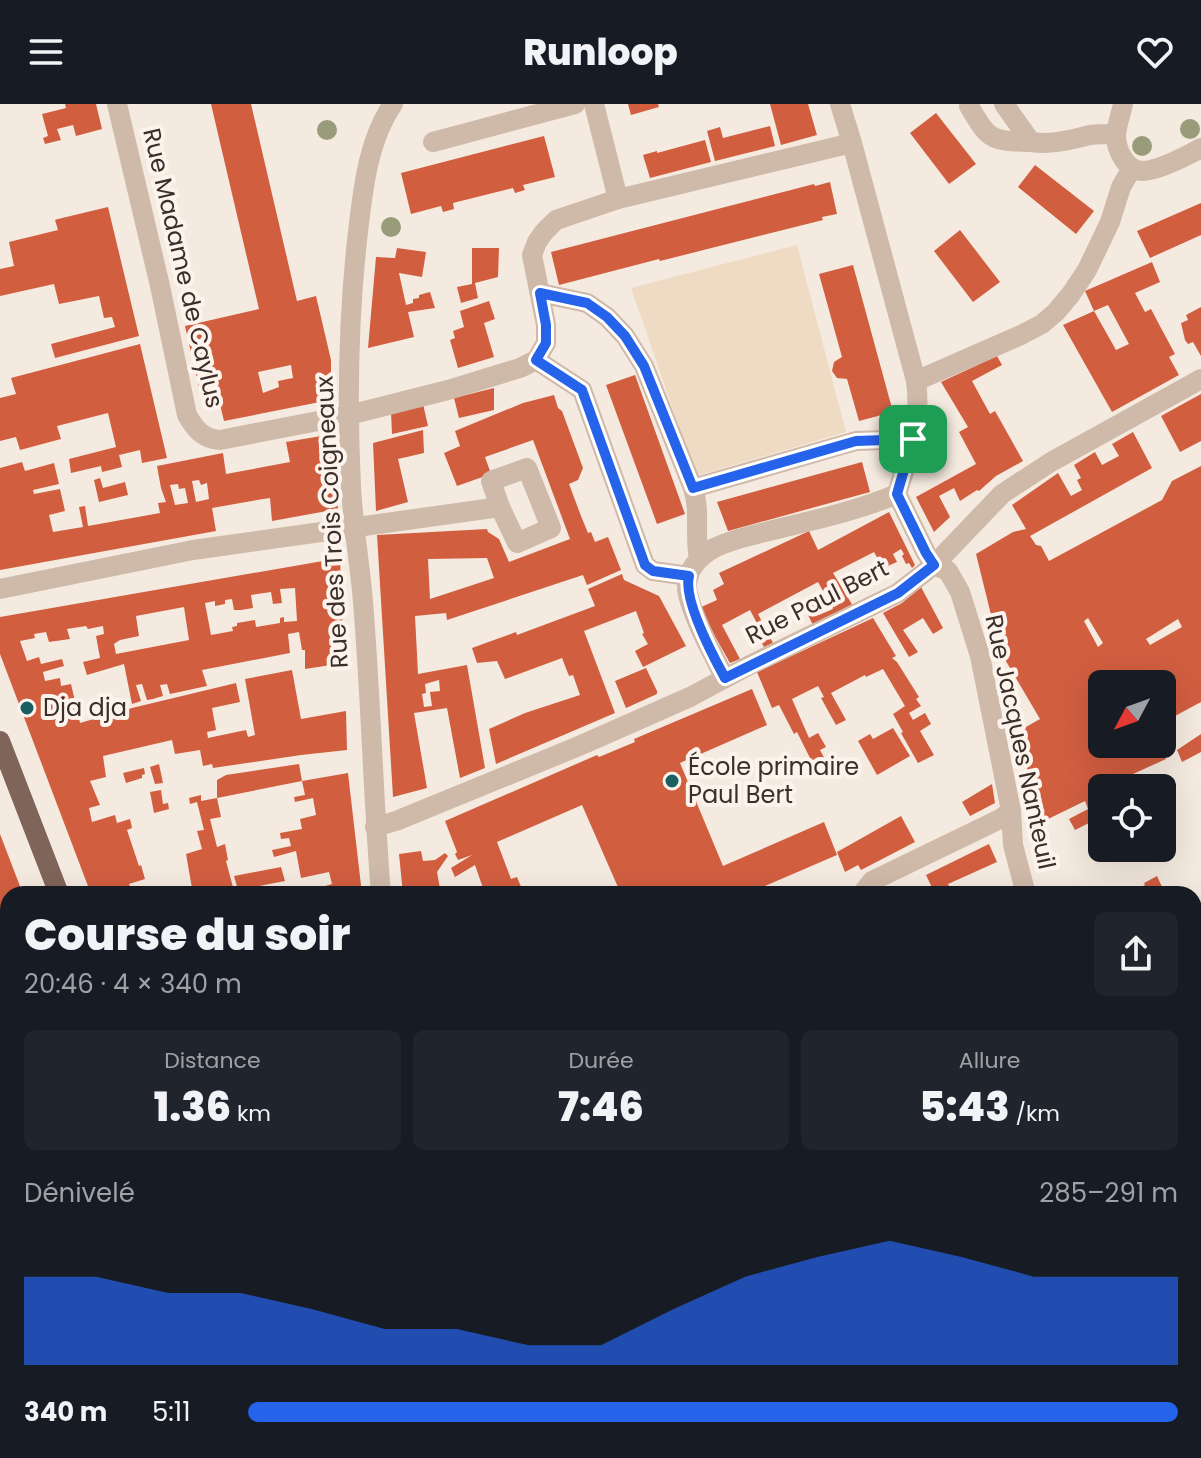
<!DOCTYPE html>
<html lang="fr">
<head>
<meta charset="utf-8">
<style>
  body { margin:0; font-family:Poppins,sans-serif; background:#20242c; color:#f1f3f6; height:100vh; display:flex; flex-direction:column; font-size:30px; white-space:nowrap }
  * { box-sizing:border-box; margin:0 }
  p { font-size:26px; color:#9ea1a6 }
  .icon { flex:none; width:44px; height:44px; fill:none; stroke:currentColor; stroke-width:2; stroke-linecap:round; stroke-linejoin:round }
  .map { position:relative; flex:1; overflow:hidden }
  .drawer { position:absolute; left:0px; top:782px; width:1202px; height:572px; display:flex; flex-direction:column; background:#171b24; border-radius:24px 24px 0 0; box-shadow:0 8px 32px #0002 }
  .drawer>* { flex:none }
  .needle { width:52px; rotate:229deg }
  .tools { position:absolute; left:1088px; top:566px; display:grid; gap:16px }
  .tools a { display:grid; place-items:center; width:88px; height:88px; border-radius:12px; background:#171b24; box-shadow:0 8px 32px #0002; font-size:40px }
  .pin { position:absolute; display:grid; place-items:center; width:68px; height:68px; color:#fff; margin:-34px; border-radius:16px; box-shadow:0 4px 12px #0006 }
  .round { display:grid; place-items:center; flex:none; width:84px; height:84px; border-radius:12px; background:#20242c }
  .head { display:flex; align-items:center; justify-content:space-between; height:136px; padding:0 24px }
  h1 { font-size:44px; font-weight:800; line-height:60px }
  .metrics { display:grid; grid-template-columns:repeat(3,1fr); gap:12px; height:136px; padding:8px 24px }
  .metrics div { display:grid; align-content:center; border-radius:12px; background:#20242c; text-align:center }
  .metrics b { font-size:40px; font-weight:800 }
  .metrics small { font-size:22px; font-weight:400 }
  .metrics p { font-size:22px }
  .chart { height:224px; padding:16px 24px }
  .chart p { display:flex; justify-content:space-between }
  .chart svg { width:100%; height:144px; margin-top:8px; fill:#2563eb; opacity:.7 }
  ul { padding:0 24px; list-style:none; font-size:26px }
  li { display:grid; grid-template-columns:128px 96px 1fr; align-items:center; height:60px }
  li i { height:20px; border-radius:10px; background:#2563eb }
  header { display:flex; justify-content:space-between; align-items:center; height:104px; padding:0 24px; background:#171b24; font-size:36px; font-weight:800 }
  .map>svg:first-child { display:block }
  .plaza { fill:#efdac4 }
  .building { fill:#d25e40; fill-rule:evenodd }
  .lines { fill:none; stroke-linecap:round; stroke-linejoin:round }
  .minor { stroke:#cfb9a9; stroke-width:20 }
  .major { stroke:#7f6459; stroke-width:20 }
  .tree { fill:#989c7b }
  .route-casing { stroke:#fff; stroke-width:16 }
  .route { stroke:#2563eb; stroke-width:10 }
  .poi-dot { fill:#1a6062; stroke:#fcf4ec; stroke-width:3 }
  .labels { text-anchor:middle; stroke-width:8; stroke-linejoin:round; paint-order:stroke }
  .street-label { font-size:24px; fill:#3c2e29; stroke:#fcf4ec }
  .poi-label { font-size:24px; fill:#3c2e29; stroke:#fcf4ec; text-anchor:start }
</style>
</head>
<body>
<header><svg class="icon" aria-label="menu" viewBox="0 0 24 24"><path d="M4 6h16M4 12h16M4 18h16"/></svg>Runloop<svg class="icon" aria-label="heart" viewBox="0 0 24 24"><path d="M12 20l-8-8c-3-5 5-10 8-4 3-6 11-1 8 4z"/></svg></header>
<div class="map">
<svg width="1201" height="1354" viewBox="0 0 1201 1354">
  <rect width="100%" height="100%" fill="#f5eadf"/>
  <path class="plaza" d="M797 141 846 328 696 372 631 184Z"/>
  <g class="building">
    <path d="M65 0H96L102 25 76 32 73 21 57 25 61 36 45 40 43 34 48 32 42 10 66 4Z"/>
    <path d="M211 0H251L297 197 316 192 331 256V290L325 297 224 317 215 280 199 284 185 222 259 205ZM291 261 293 274 278 277 279 283 263 289 258 268Z"/>
    <path d="M628 0H658L659 3 631 11Z"/>
    <path d="M770 0H808L817 31 781 41Z"/>
    <path d="M936 9 976 60 949 80 910 29Z"/>
    <path d="M770 22 775 42 715 57 707 27 720 23 723 34Z"/>
    <path d="M544 32 555 73 523 81 525 86 515 89 513 84 453 99 454 105 443 108 441 102 411 110 401 69Z"/>
    <path d="M705 36 711 58 650 74 643 51 657 47V49Z"/>
    <path d="M1035 61 1094 107 1076 130 1018 83Z"/>
    <path d="M830 78 837 110 822 113 823 116 660 157 659 155 559 181 551 148 814 80 815 82Z"/>
    <path d="M1201 99V131L1150 154 1137 127Z"/>
    <path d="M108 103 139 232 55 254 51 240 115 223 112 213 104 214 99 192 59 200 54 180 0 192V165L14 162 9 138 58 126 55 116 58 115Z"/>
    <path d="M960 126 1000 178 973 198 934 147Z"/>
    <path d="M397 144 426 148 422 173 399 169 406 201 413 199V195L419 194V191L430 188 435 204 408 208 414 233 368 244 376 153 395 154Z"/>
    <path d="M472 144H499L498 173 475 179 478 194 461 199 457 183 472 180Z"/>
    <path d="M1152 158 1160 178 1135 189 1145 208 1151 205 1161 224 1175 250 1169 253 1179 271 1112 308 1063 221 1094 207 1116 246 1129 240 1108 201 1094 207 1085 187Z"/>
    <path d="M853 161 893 308 859 317 847 275 837 274 832 267 834 258 842 253 819 170Z"/>
    <path d="M489 197 495 215 484 219 494 253 458 264 450 236 455 234 453 227 464 223 460 207Z"/>
    <path d="M1201 203V252L1193 238 1188 240 1185 236 1181 219 1188 216 1186 211Z"/>
    <path d="M140 240 167 354 142 359 140 346 119 351 122 363 102 368 101 362 71 369 69 355 116 343 108 309 57 322 61 335 20 346 16 333 0 337V294L16 290 11 274Z"/>
    <path d="M997 252 1002 261 972 277 990 310 995 307 1023 357 996 372 979 387 977 386 960 397 954 384 939 392 950 413 934 428 916 393 976 360 959 328 968 323 941 278Z"/>
    <path d="M635 271 685 410 657 420 606 281Z"/>
    <path d="M494 284V306L459 314 454 294Z"/>
    <path d="M1201 290V337L1180 348 1161 312Z"/>
    <path d="M554 291 558 304 562 307 583 364 578 376 569 380 581 412 588 429 591 428 595 438 608 433 621 466 587 481 583 471 447 516 446 509 415 512 418 570 467 561 485 664 460 674 447 604 414 609 427 684 393 693 377 431 487 425 488 428 499 435 509 458 570 435 533 336 485 353 491 370 457 382 444 349 460 342 455 327 523 299ZM487 454 494 474 430 495 428 455ZM439 576 440 587 430 588 432 602 424 603 422 590 426 589 425 580Z"/>
    <path d="M423 300 428 322 392 330 391 307Z"/>
    <path d="M423 326 424 349 398 355 408 398 376 407 373 339Z"/>
    <path d="M1133 328 1152 364 1030 432 1036 441 1041 442 1049 457 1162 396 1172 377 1201 362V598L1162 619V580H1102V640H1157L1166 655 1122 675 1123 678 1112 684H1102V689L1091 695 1099 714 1075 726 1069 715 1088 705 1085 697 1042 718 1017 628 1040 615 1000 547 976 450 1013 428 1026 425 1012 401 1058 369 1071 392 1082 386 1077 376 1081 374 1074 361 1095 348 1102 361 1119 352 1112 340ZM1088 514 1103 539 1098 543 1084 517ZM1178 515 1182 523 1150 541 1146 535Z"/>
    <path d="M333 330 338 405 272 417 270 394 263 395 212 404 216 427 0 466V364L22 358 25 367 54 359 59 380 33 386 34 390 60 385 65 407 49 411 53 428 83 423 79 403 85 402 88 422 160 409 158 399 166 398 161 384 157 362 223 349 226 370 290 358 286 338ZM199 376 201 381 207 379 209 395 196 398 192 377ZM178 380 179 385 185 384 188 399 175 401 170 381Z"/>
    <path d="M862 358 870 388 728 427 717 398Z"/>
    <path d="M100 374 103 384 125 378 128 391 99 398 94 376Z"/>
    <path d="M889 408 915 461 912 464 909 459 906 460 902 452 904 450 901 445 893 450 897 458 883 464 874 448 833 469 853 502 813 521 805 505 813 500 819 511 833 505 818 478 758 510 773 539 764 543 756 528 760 525 750 506 722 521 740 555 730 559 699 504 717 496 713 486 724 480 719 469 809 427 818 446Z"/>
    <path d="M340 454 344 559 305 565V546H302L299 528 288 530 290 549 202 566 207 582 170 590 167 580 160 581 163 592 153 595 147 596 142 580 136 581 141 597 132 600 124 560 87 571 83 558 100 554 96 532 104 530 103 522 88 525 86 522 67 525 70 535 49 538 46 528 34 530 35 534 20 537 27 557 39 553 41 560 62 555 64 562 43 568 45 577 60 574 61 582 71 580 80 619 132 604 236 579 240 598 212 604 216 626 207 628 208 634 246 626 248 633 255 631 245 575 292 566 301 615 346 607 347 646 301 651 213 664 212 660 203 662 200 646 175 650 172 636 103 652 106 673 90 677 100 701 89 704 92 718 115 711 117 719 130 715 132 724 127 726 139 762 141 761 145 775 129 780 133 790H91L0 550V513ZM295 484 297 517 284 518V513L280 514V519L256 523 255 516 237 519V522L232 523 233 527 211 531 205 499 215 497V502L225 500V496L232 495 234 506H241L253 504 251 491 271 488 273 500 282 499 280 485ZM184 503 189 536 116 550 114 540 120 536 139 532 136 512Z"/>
    <path d="M622 470 624 476 659 492 686 542 643 563 635 547 648 540 642 530 644 529 636 507 584 527 615 609 496 660 489 625 525 609 580 591 573 571 569 572 562 554 505 575 497 557 477 559 472 544 516 528 517 531 595 502 588 485Z"/>
    <path d="M921 483 943 524 933 530 923 514 903 526 918 548 909 553 883 509 902 499Z"/>
    <path d="M873 514 896 552 892 554 897 558 919 593 916 595 921 602 909 609 913 616 925 609 931 620 920 627 934 651 918 659 901 629 903 628 893 610 905 602 883 565 866 573 865 571 831 589 846 616 836 621 821 594 824 593 818 582 792 595 809 634 818 629 826 643 820 646 827 659 815 664 797 628 794 630 779 601 772 604 757 568Z"/>
    <path d="M646 564 657 587V590L626 604 615 577Z"/>
    <path d="M752 585 767 621 680 659 723 762 824 718 837 751 746 790H621L582 701 497 738 511 775 517 773 524 790H477L484 787 475 761 455 773 451 764 472 751 458 756 455 750 457 748 445 717 597 651 599 653 635 638 634 635Z"/>
    <path d="M893 624 910 652 877 671 858 637 870 630 873 635Z"/>
    <path d="M1201 630V648L1182 658 1177 646Z"/>
    <path d="M159 660 163 679 155 680 150 663Z"/>
    <path d="M299 660 302 677 348 669 362 790H298L332 780 329 768 301 774 296 747 274 753 272 746 291 742 289 734 281 735 280 729 302 725 300 715 316 711 313 694 295 698 294 693 305 691 302 677 217 694V676L226 671Z"/>
    <path d="M144 664 145 670 142 671V674L126 679 123 669Z"/>
    <path d="M992 680 995 699 970 712 962 698Z"/>
    <path d="M161 686 163 700 168 699 169 705 154 709 150 688Z"/>
    <path d="M201 691V697L217 694 221 713 210 715 217 743 225 740 228 756 226 757 234 787 217 790H193L186 750 202 745 197 727 204 726 197 698 190 700 189 694Z"/>
    <path d="M901 712 915 738 861 766 858 761 845 768 837 748Z"/>
    <path d="M0 730 23 790H8L7 818 4 807H0Z"/>
    <path d="M989 740 997 758 948 780 953 790H935L926 771Z"/>
    <path d="M421 747 423 757 435 756 445 749 448 752 437 768 441 790H403L399 750Z"/>
    <path d="M281 763 285 777 238 786 234 772Z"/>
    <path d="M1157 772 1164 787 1159 790H1126L1145 781 1144 779Z"/>
    <path d="M8 824V942H7L0 912V827Z"/>
    <path d="M1194 869 1201 883 1199 887 1201 891V911L1194 915Z"/>
    <path d="M1201 937V979L1194 966V940Z"/>
    <path d="M8 952V977L0 978V961L2 960 1 954Z"/>
    <path d="M1199 1024 1201 1028V1047L1194 1051V1026Z"/>
    <path d="M8 1036V1076L0 1078V1044H2L0 1038Z"/>
    <path d="M1194 1072 1201 1084V1119L1194 1108V1100L1197 1098 1194 1093Z"/>
    <path d="M8 1133V1185L0 1180V1136Z"/>
    <path d="M1201 1183V1225L1197 1228 1194 1222V1187Z"/>
    <path d="M0 1208 8 1215V1222L5 1225 8 1229V1288L0 1294Z"/>
    <path d="M1201 1280V1339L1196 1343 1201 1350V1354H1181L1177 1346H1194V1285Z"/>
    <path d="M58 1346H101L87 1354 83 1350 79 1354H66Z"/>
    <path d="M139 1346H164L166 1354H142Z"/>
    <path d="M196 1346H236L239 1354H198Z"/>
    <path d="M304 1346H373L370 1354H307Z"/>
    <path d="M455 1346H539L542 1354H441Z"/>
    <path d="M817 1346H847L849 1348 852 1346H878L883 1354H852L851 1352 842 1354 839 1350 832 1354H822Z"/>
  </g>
  <g class="lines">
    <g class="minor">
      <path d="M117 0 160 182 187 311C195 325 203 335 220 336L349 311 448 286 520 264 536 256 546 239V221L532 151 537 138 544 128 556 116 618 95 852 39"/>
      <path d="M594 0 618 95"/>
      <path d="M840 0 852 39 916 277C922 320 909 350 897 390L926 449 934 461"/>
      <path d="M1004 0 1031 38C1052 41 1069 36 1090 31 1098 30 1107 30 1116 30"/>
      <path d="M1123 0C1121 10 1117 20 1116 31 1116 46 1126 67 1143 67 1157 67 1189 51 1201 44"/>
      <path d="M969 2C989 36 990 37 1031 38"/>
      <path d="M433 38 575 0"/>
      <path d="M540 189 587 199 607 213 625 232 644 262 693 384"/>
      <path d="M536 256 582 286 645 461 653 467 689 472"/>
      <path d="M916 277 1021 231 1042 220 1056 208 1071 190 1087 166 1110 118 1121 83 1132 64"/>
      <path d="M527 364 551 424 517 439 500 403 491 377Z"/>
      <path d="M699 454C694 430 701 408 693 384L856 337 913 335"/>
      <path d="M934 461 948 467 960 488 980 552 1011 707 1013 741 1026 790"/>
      <path d="M0 485 193 446 500 403"/>
      <path d="M725 574C714 553 688 505 687 483 686 466 700 452 714 444 732 435 753 431 773 426 814 416 857 407 897 390"/>
      <path d="M375 723 396 717 579 642 690 593 748 562 898 489 934 461 1002 390 1051 358 1201 275"/>
      <path d="M381 790C373 693 371 595 363 498 360 460 353 422 351 383 347 298 348 213 358 128 363 85 368 36 393 0"/>
      <path d="M862 790 872 777 1000 715 1011 707"/>
      <path d="M1194 925 1201 922"/>
      <path d="M1194 1127 1201 1139"/>
      <path d="M0 1193 8 1197"/>
      <path d="M126 1346 129 1354"/>
      <path d="M889 1346 894 1354"/>
      <path d="M388 1354 390 1346"/>
    </g>
    <g class="major">
      <path d="M0 637 59 790"/>
      <path d="M0 1003 8 1002"/>
      <path d="M258 1346 260 1354"/>
      <path d="M274 1346 277 1354"/>
    </g>
  </g>
  <g class="tree">
    <circle cx="1190" cy="25" r="10"/>
    <circle cx="327" cy="26" r="10"/>
    <circle cx="1142" cy="42" r="10"/>
    <circle cx="391" cy="123" r="10"/>
  </g>
  <g class="lines">
    <defs>
      <path id="route" d="M540 189 587 199 607 213 625 232 644 262 693 384 856 337 913 335 897 390 926 449 934 461 898 489 725 574C713 552 683 495 689 472L653 467 645 461 582 286 536 256 546 239V221Z"/>
    </defs>
    <use href="#route" class="route-casing"/>
    <use href="#route" class="route"/>
  </g>
  <g class="poi-dot">
    <circle cx="27" cy="604" r="8"/>
    <circle cx="672" cy="677" r="8"/>
  </g>
  <g class="labels">
    <g class="street-label">
      <text transform="translate(183 164) rotate(77)" y="8">Rue Madame de Caylus</text>
      <text transform="translate(332 418) rotate(-93)" y="8">Rue des Trois Coigneaux</text>
      <text transform="translate(817 498) rotate(-27)" y="8">Rue Paul Bert</text>
      <text transform="translate(1020 638) rotate(78)" y="8">Rue Jacques Nanteuil</text>
    </g>
    <g class="poi-label">
      <text x="43" y="612">Dja dja</text>
      <text x="688" y="671">École primaire<tspan x="688" dy="28">Paul Bert</tspan></text>
    </g>
  </g>
</svg>
<div class="tools">
<a><svg class="needle" viewBox="-14 -14 28 28"><path d="M0-13l5 13h-10z" fill="#e53935"/><path d="M0 13l5-13h-10z" fill="#9ea1a6"/></svg></a>
<a><svg class="icon" aria-label="locate" viewBox="0 0 24 24"><circle cx="12" cy="12" r="6"/><path d="M12 2v4M12 18v4M2 12h4M18 12h4"/></svg></a>
</div>
<div class="pin" style="left:913px;top:335px;background:#1e9e55"><svg class="icon" aria-label="arrive" viewBox="0 0 24 24"><path d="M6 21V4h12l-3 4 3 4H6"/></svg></div>
<section class="drawer">
<div class="head"><div><h1>Course du soir</h1><p>20:46 · 4 × 340 m</p></div><a class="round"><svg class="icon" aria-label="share" viewBox="0 0 24 24"><path d="M12 15V3M7 8l5-5 5 5M5 13v7h14v-7"/></svg></a></div>
<div class="metrics">
<div><p>Distance</p><b>1.36<small> km</small></b></div>
<div><p>Durée</p><b>7:46</b></div>
<div><p>Allure</p><b>5:43<small> /km</small></b></div>
</div>
<div class="chart"><p><span>Dénivelé</span>285–291 m</p>
<svg viewBox="0 0 160 44" preserveAspectRatio="none"><path d="M0 44V17L10 17L20 22L30 22L40 27L50 33L60 33L70 38L80 38L90 27L100 17L110 11L120 6L130 11L140 17L150 17L160 17V44z"/></svg>
</div>
<ul>
<li><b>340 m</b>5:11<i style="width:100%"></i></li>
</ul>
</section>
</div>
</body>
</html>
